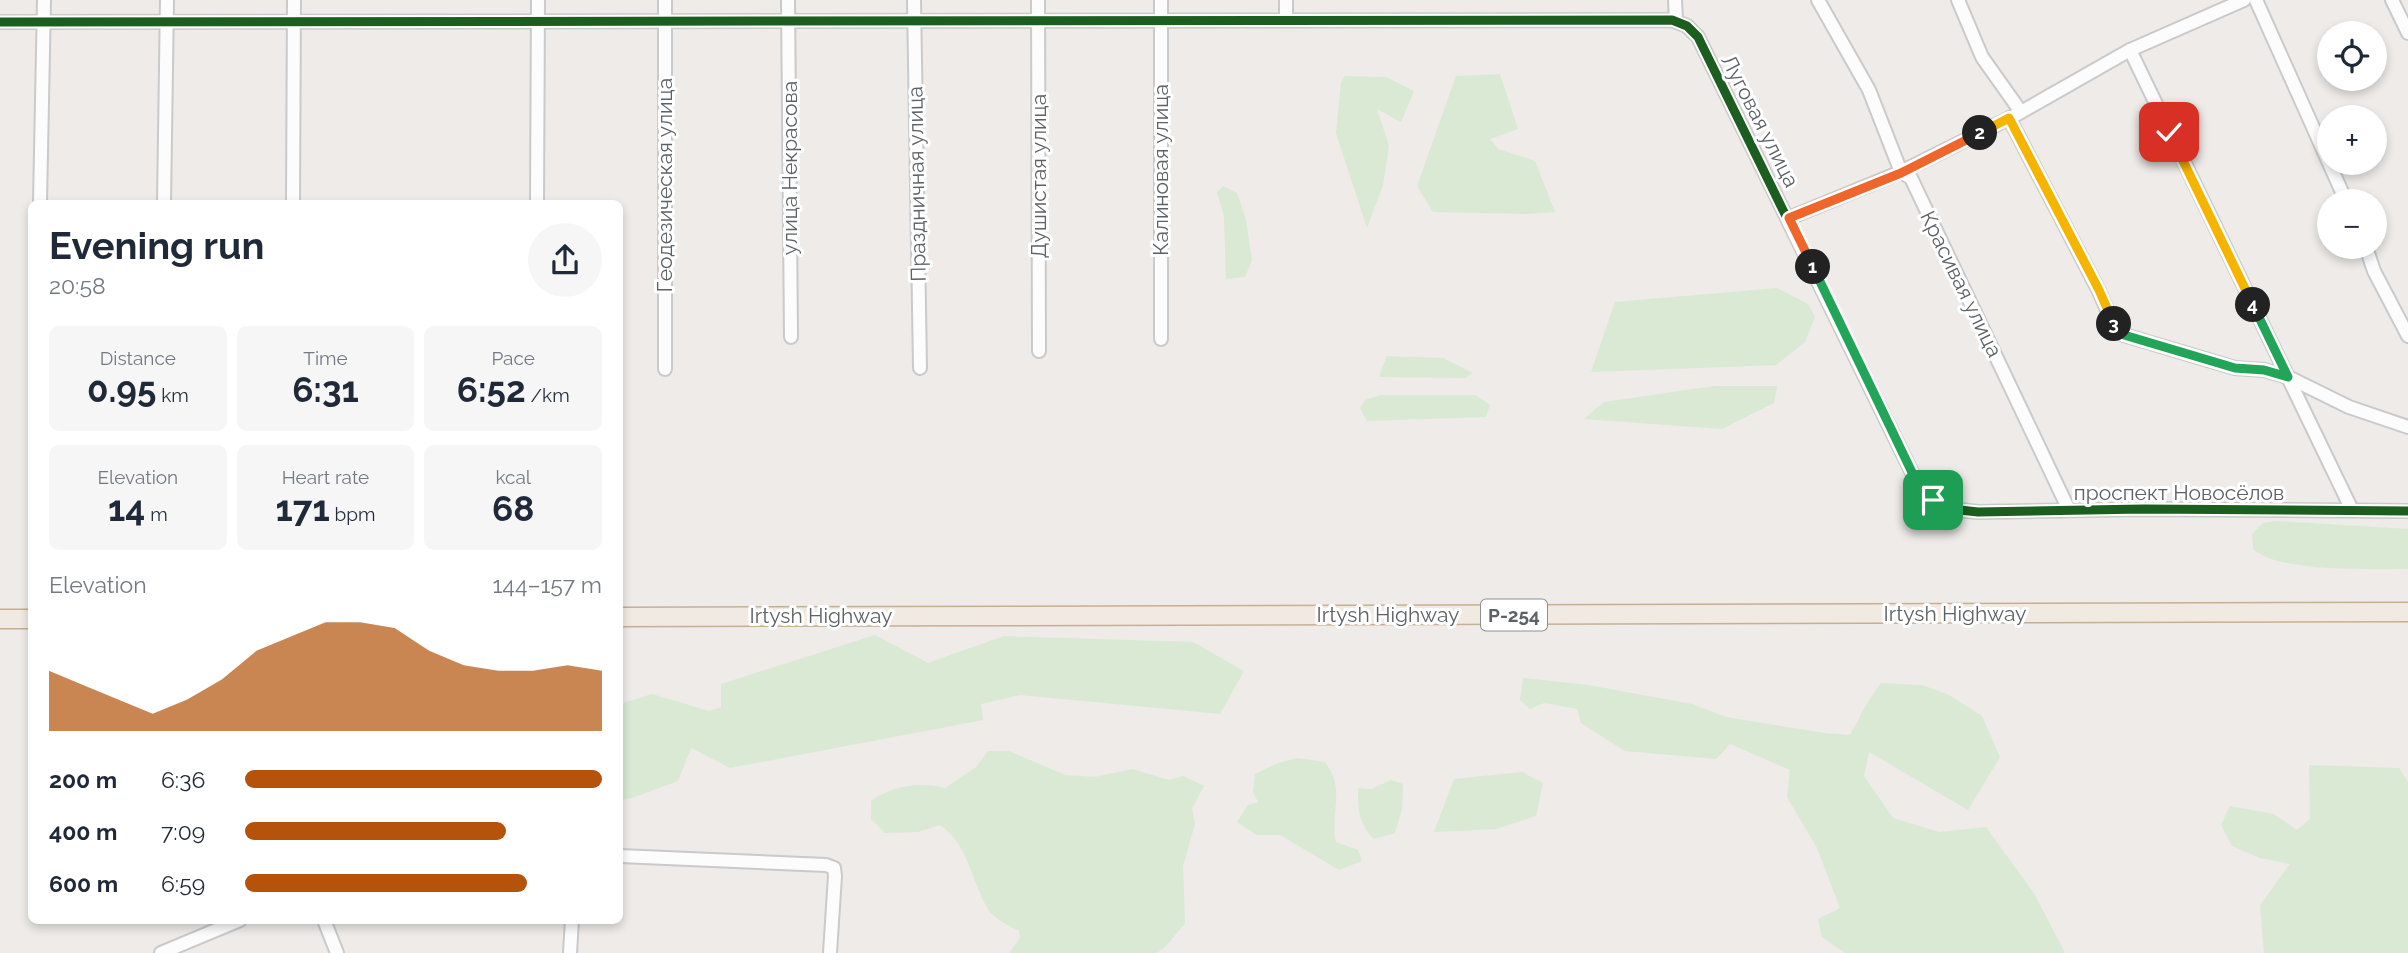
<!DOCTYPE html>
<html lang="en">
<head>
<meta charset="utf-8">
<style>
  body { margin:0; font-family:Raleway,sans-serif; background:#f6f6f7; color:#1f2937; height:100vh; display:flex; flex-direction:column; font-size:26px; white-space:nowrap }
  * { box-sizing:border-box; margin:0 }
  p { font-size:23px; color:#747a83 }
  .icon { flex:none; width:38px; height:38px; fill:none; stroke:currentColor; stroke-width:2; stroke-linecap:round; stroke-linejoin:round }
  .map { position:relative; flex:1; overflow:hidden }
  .sheet { position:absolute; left:28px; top:200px; width:595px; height:724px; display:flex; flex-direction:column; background:#fff; border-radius:10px; box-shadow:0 4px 10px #0003 }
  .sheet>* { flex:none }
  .fabs { position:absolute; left:2317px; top:21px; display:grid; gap:14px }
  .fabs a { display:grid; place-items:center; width:70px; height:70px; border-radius:50%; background:#fff; box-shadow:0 4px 10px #0003; font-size:35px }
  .pin { position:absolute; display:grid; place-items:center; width:60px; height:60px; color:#fff; margin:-30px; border-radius:14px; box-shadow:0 4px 10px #0006 }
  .km { position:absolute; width:35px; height:35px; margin:-18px; border-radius:50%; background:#222; color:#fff; font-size:19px; line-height:35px; text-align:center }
  .round { display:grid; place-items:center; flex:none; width:74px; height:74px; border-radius:37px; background:#f6f6f7 }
  .head { display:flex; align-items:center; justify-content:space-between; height:119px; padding:0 21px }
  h1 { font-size:38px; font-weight:700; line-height:52px }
  .stats { display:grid; grid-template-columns:repeat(3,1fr); gap:10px; height:119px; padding:7px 21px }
  .stats div { display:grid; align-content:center; border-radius:10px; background:#f6f6f7; text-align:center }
  .stats b { font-size:35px; font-weight:700 }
  .stats small { font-size:19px; font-weight:400 }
  .stats p { font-size:19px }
  .chart { height:196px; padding:14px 21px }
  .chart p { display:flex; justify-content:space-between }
  .chart svg { width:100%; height:126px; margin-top:7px; fill:#b45309; opacity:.7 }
  ul { padding:0 21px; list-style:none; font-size:23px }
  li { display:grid; grid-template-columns:112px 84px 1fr; align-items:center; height:52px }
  li i { height:18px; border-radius:9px; background:#b45309 }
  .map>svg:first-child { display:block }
  .green { fill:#d9e9d4 }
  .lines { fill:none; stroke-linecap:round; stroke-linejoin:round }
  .minor-casing { stroke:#cacaca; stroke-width:16 }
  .highway-casing { stroke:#c6b094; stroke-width:21 }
  .minor { stroke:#fcfcfc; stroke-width:12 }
  .highway { stroke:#f0eae2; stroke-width:18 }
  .cycleway-casing { stroke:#fff; stroke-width:13 }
  .cycleway { stroke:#1b5e20; stroke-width:9 }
  .split-1-casing { stroke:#fff; stroke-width:14 }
  .split-2-casing { stroke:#fff; stroke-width:14 }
  .split-3-casing { stroke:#fff; stroke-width:14 }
  .split-4-casing { stroke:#fff; stroke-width:14 }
  .split-5-casing { stroke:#fff; stroke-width:14 }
  .split-1 { stroke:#22a559; stroke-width:9 }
  .split-2 { stroke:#f0652b; stroke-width:9 }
  .split-3 { stroke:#f5b400; stroke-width:9 }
  .split-4 { stroke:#22a559; stroke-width:9 }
  .split-5 { stroke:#f5b400; stroke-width:9 }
  .labels { text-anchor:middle; stroke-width:6; stroke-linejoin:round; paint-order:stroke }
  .shield { fill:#fff; stroke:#8e9194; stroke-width:2 }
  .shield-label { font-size:19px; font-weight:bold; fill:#5d6266 }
  .street-label { font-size:21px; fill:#5d6266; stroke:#fff }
</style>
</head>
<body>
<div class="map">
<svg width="2408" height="953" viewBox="0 0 2408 953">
  <rect width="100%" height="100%" fill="#eeebe8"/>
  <g class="green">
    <path d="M1500 74 1518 129 1490 139 1498 149 1535 161 1555 212 1527 214 1433 212 1417 186 1456 76Z"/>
    <path d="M1345 76 1386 77 1414 91 1401 122 1377 109 1389 146 1383 185 1367 228 1336 133 1341 83Z"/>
    <path d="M1223 186 1237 193 1246 220 1252 260 1245 277 1226 279 1224 216 1217 192Z"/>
    <path d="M1777 288 1808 304 1815 317 1805 342 1776 365 1591 372 1615 302Z"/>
    <path d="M1387 356 1443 358 1473 373 1465 378 1379 377Z"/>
    <path d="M1714 386H1777L1774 403 1722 429 1584 419 1604 402Z"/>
    <path d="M1380 395H1475L1490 405 1486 417 1367 421 1360 408 1365 400Z"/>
    <path d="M2276 521 2408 529V569C2371 569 2280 573 2253 549L2252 534 2263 523Z"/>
    <path d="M875 635 928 663 1004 636 1193 642 1244 671 1220 714 1020 695 981 704 983 720 730 768 691 748 678 781 632 798 620 800V704L652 694 709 711 721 707V684Z"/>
    <path d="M1523 678 1588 685 1692 704 1726 717 1825 733 1850 735 1867 703 1881 683 1922 685 1947 694 1982 716 2000 757 1968 810 1869 752 1864 776 1893 818 1939 832 1986 827 2035 895 2065 953H1845L1822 937 1818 919 1840 908 1817 848 1787 797 1790 770 1730 744 1716 759 1625 751 1581 723 1577 709 1544 703 1530 709 1520 700Z"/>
    <path d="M988 751H1009L1065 775 1095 777 1132 769 1169 780 1183 776 1204 786 1192 808 1195 824 1183 866 1185 924C1175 933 1168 948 1156 953H1009L1020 938 1019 931C1009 925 993 919 988 909 971 881 969 844 940 825L918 832 885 833 871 819V801C891 786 921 781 945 788L976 767Z"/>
    <path d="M1298 758 1325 762C1329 768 1334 775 1335 783 1339 803 1331 823 1336 842L1358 850 1362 861 1339 870 1280 835H1257L1237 822 1248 805 1258 802 1253 792 1255 774 1278 763Z"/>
    <path d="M2309 765 2399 768 2408 782V953H2264L2260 905 2290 864 2260 858 2232 846 2221 825 2230 806 2274 814 2297 830 2310 819Z"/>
    <path d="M1522 772 1543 783 1536 816 1496 829 1434 832 1454 779Z"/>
    <path d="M1391 780 1403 784 1402 809 1395 833 1374 839C1358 823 1358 809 1358 788L1371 789Z"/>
  </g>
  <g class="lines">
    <defs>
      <g id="minor">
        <path d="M665 0V369"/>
        <path d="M788 0 791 337"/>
        <path d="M914 0 920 368"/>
        <path d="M1038 0 1039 351"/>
        <path d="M1161 0V339"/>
        <path d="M1675 0 1676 21"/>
        <path d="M1818 0 1869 90 1901 172 2014 116 2130 50 2244 0"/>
        <path d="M1958 0 1982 57 2021 112"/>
        <path d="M2256 0 2346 201"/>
        <path d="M2392 0 2408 33"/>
        <path d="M1286 20V0"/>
        <path d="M0 22 1672 20 1687 26 1698 37 1922 493 1951 509 1978 512 2143 509 2408 511"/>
        <path d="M2130 50 2352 510"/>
        <path d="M2009 118 2099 291 2114 326 2124 335 2235 368 2264 370 2288 377 2349 407 2408 427"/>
        <path d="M40 203 44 0"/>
        <path d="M164 203 167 0"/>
        <path d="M293 203 294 0"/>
        <path d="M537 203 538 0"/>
        <path d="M1789 218 1901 172 1911 178 2069 510"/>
        <path d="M2366 247 2374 271 2408 336"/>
        <path d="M620 856 826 865 834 868 835 876 830 953"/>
        <path d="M324 920 337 953"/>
        <path d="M161 953 240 920"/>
        <path d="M570 953 572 920"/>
      </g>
      <g id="highway">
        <path d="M620 617 2408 612"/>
        <path d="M0 619H32"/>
      </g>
    </defs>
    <use href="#minor" class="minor-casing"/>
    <use href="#highway" class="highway-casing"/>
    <use href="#minor" class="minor"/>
    <use href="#highway" class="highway"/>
    <defs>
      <path id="cycleway" d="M0 22 1672 20 1687 26 1698 37 1922 493 1951 509 1978 512 2143 509 2408 511"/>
    </defs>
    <use href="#cycleway" class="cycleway-casing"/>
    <use href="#cycleway" class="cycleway"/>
  </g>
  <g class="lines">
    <defs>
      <path id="split-1" d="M1813 267 1922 493 1933 500"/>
      <path id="split-2" d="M1813 267 1789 218 1901 173 1980 133"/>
      <path id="split-3" d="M1980 133 2009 118 2099 290 2114 324"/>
      <path id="split-4" d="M2114 324 2124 335 2235 368 2264 370 2288 377 2253 305"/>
      <path id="split-5" d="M2169 132 2253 305"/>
    </defs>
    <use href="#split-1" class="split-1-casing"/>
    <use href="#split-2" class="split-2-casing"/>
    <use href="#split-3" class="split-3-casing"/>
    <use href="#split-4" class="split-4-casing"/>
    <use href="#split-5" class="split-5-casing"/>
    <use href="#split-1" class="split-1"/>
    <use href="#split-2" class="split-2"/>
    <use href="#split-3" class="split-3"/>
    <use href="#split-4" class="split-4"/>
    <use href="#split-5" class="split-5"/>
  </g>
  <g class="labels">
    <rect class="shield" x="1481" y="599.5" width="66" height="31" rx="5"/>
    <g class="shield-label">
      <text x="1514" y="622">Р-254</text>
    </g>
    <g class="street-label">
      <text transform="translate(1760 121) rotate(63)" y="7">Луговая улица</text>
      <text transform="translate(790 168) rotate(-90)" y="7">улица Некрасова</text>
      <text transform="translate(1161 170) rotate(-90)" y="7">Калиновая улица</text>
      <text transform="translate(1039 176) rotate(-90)" y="7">Душистая улица</text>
      <text transform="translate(917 184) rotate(-91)" y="7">Праздничная улица</text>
      <text transform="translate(665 185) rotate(-90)" y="7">Геодезическая улица</text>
      <text transform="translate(1961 284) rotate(64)" y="7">Красивая улица</text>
      <text x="2179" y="500">проспект Новосёлов</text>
      <text x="1955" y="621">Irtysh Highway</text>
      <text x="1388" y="622">Irtysh Highway</text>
      <text x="821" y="623">Irtysh Highway</text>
    </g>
  </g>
</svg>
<div class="fabs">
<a><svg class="icon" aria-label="locate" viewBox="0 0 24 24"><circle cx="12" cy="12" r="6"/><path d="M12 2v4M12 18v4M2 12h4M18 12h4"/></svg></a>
<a>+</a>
<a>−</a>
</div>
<div class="pin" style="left:1933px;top:500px;background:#1e9e55"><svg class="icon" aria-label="arrive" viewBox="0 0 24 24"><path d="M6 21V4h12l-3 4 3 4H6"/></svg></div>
<div class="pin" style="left:2169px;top:132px;background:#d93025"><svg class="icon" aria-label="check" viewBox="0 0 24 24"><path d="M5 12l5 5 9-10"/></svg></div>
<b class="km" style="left:1813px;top:267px">1</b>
<b class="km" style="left:1980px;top:133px">2</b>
<b class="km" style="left:2114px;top:324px">3</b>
<b class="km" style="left:2253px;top:305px">4</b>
<section class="sheet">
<div class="head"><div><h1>Evening run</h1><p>20:58</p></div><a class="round"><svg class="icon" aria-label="share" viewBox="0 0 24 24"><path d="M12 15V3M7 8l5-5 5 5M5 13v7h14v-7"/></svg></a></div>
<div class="stats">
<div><p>Distance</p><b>0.95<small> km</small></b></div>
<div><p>Time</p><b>6:31</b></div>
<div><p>Pace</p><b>6:52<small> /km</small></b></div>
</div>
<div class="stats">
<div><p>Elevation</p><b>14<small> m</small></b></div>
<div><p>Heart rate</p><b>171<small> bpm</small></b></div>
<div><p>kcal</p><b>68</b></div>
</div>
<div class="chart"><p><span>Elevation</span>144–157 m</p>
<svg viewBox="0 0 160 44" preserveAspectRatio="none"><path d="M0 44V23L10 28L20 33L30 38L40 33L50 26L60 16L70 11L80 6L90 6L100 8L110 16L120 21L130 23L140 23L150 21L160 23V44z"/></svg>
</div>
<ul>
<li><b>200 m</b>6:36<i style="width:100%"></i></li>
<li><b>400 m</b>7:09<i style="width:73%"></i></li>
<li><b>600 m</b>6:59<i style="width:79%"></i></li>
</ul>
</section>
</div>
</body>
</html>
